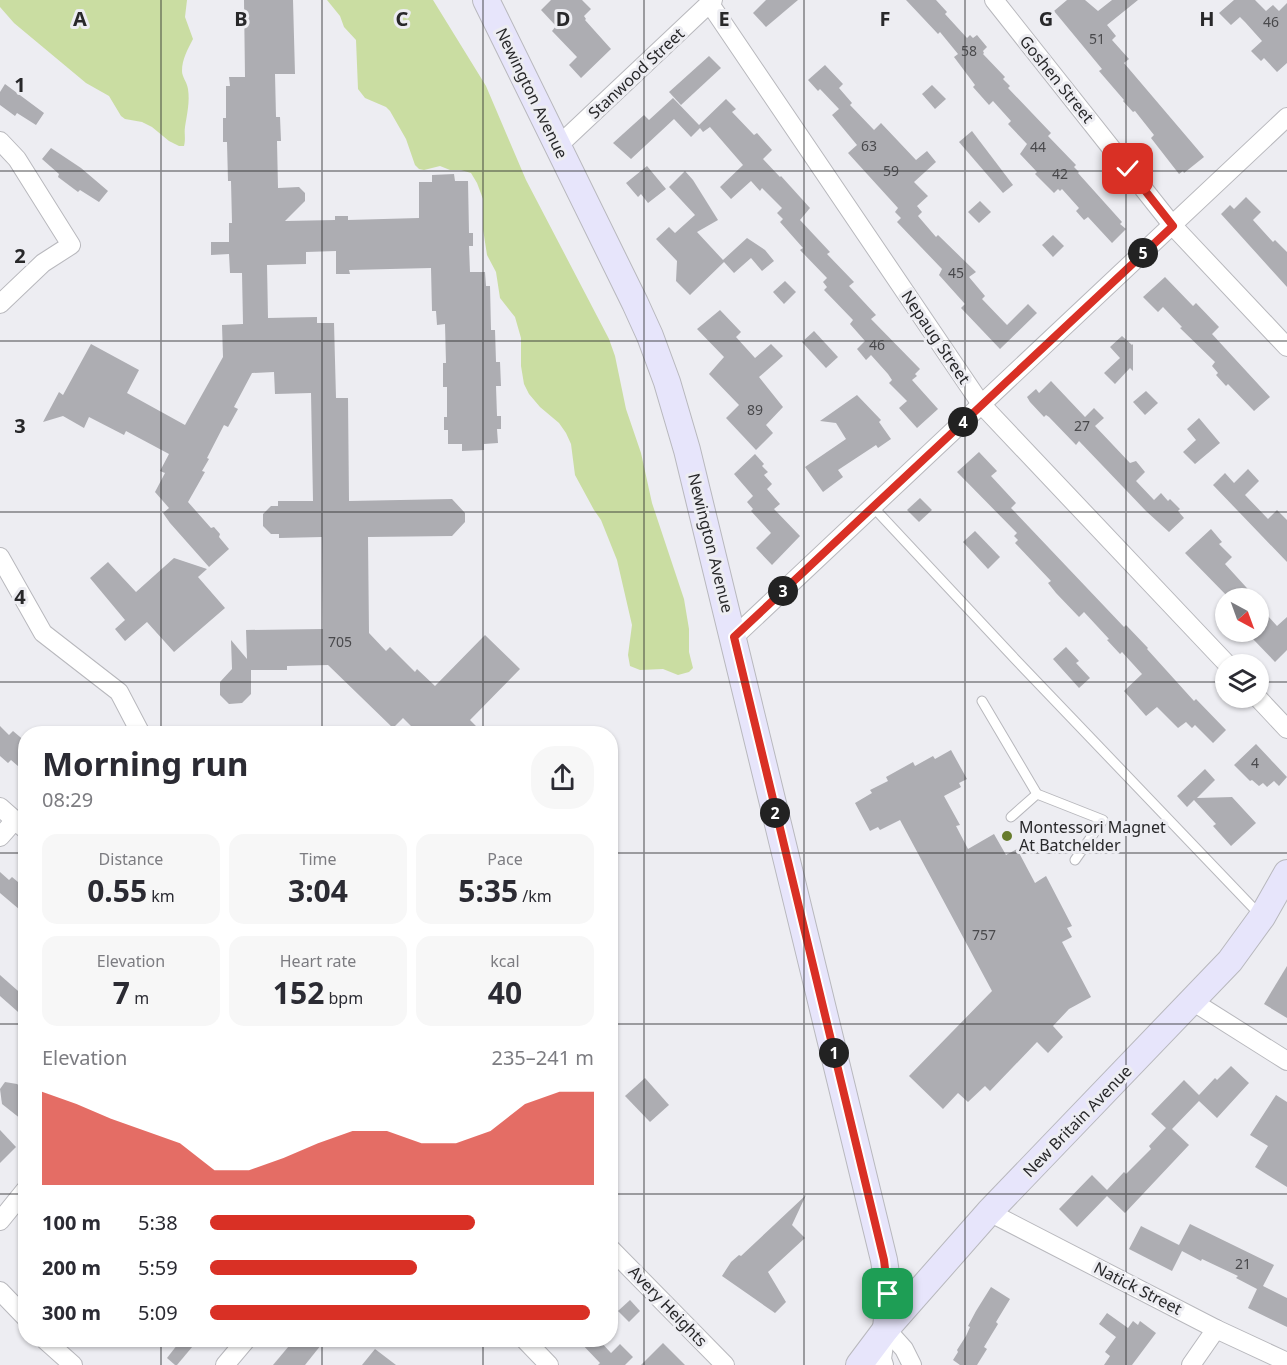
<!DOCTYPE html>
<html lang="en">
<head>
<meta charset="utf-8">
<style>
  body { margin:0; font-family:"Noto Sans",sans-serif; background:#f7f7f7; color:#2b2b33; height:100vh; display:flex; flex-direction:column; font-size:22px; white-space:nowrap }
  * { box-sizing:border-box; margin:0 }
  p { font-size:20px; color:#7c7c81 }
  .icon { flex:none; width:33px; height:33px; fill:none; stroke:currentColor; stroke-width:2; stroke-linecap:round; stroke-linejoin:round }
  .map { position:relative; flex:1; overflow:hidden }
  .drawer { position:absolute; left:18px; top:726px; width:600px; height:621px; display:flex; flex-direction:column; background:#fff; border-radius:24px; box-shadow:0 2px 4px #0004 }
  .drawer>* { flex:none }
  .needle { width:39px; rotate:139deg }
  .tools { position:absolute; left:1215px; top:588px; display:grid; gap:12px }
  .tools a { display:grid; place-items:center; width:54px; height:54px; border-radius:50%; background:#fff; box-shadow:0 2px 4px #0004; font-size:30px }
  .pin { position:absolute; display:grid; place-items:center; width:51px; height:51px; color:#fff; margin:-26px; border-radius:12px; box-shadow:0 3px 9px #0006 }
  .km { position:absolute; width:30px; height:30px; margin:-15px; border-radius:50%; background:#222; color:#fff; font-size:16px; line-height:30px; text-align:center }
  .round { display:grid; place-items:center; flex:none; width:63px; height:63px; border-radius:24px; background:#f7f7f7 }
  .overview { display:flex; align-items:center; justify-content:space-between; height:102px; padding:0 24px }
  h1 { font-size:33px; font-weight:700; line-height:45px }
  .metrics { display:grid; grid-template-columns:repeat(3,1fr); gap:9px; height:102px; padding:6px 24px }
  .metrics div { display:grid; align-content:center; border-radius:15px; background:#f7f7f7; text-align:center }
  .metrics b { font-size:30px; font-weight:700 }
  .metrics small { font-size:16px; font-weight:400 }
  .metrics p { font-size:16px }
  .chart { height:168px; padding:12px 24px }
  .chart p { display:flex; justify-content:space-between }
  .chart svg { width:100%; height:108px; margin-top:6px; fill:#d93025; opacity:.7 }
  ul { padding:0 24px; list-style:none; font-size:20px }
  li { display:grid; grid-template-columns:96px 72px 1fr; align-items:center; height:45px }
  li i { height:15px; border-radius:8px; background:#d93025 }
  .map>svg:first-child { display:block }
  .green { fill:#cadda2 }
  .building { fill:#adadb2 }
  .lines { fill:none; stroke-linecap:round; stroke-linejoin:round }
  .service-casing { stroke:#b8b8bd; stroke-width:11 }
  .minor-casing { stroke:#b8b8bd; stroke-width:20 }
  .secondary-casing { stroke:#b8b8bd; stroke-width:28 }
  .service { stroke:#fff; stroke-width:9 }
  .minor { stroke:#fff; stroke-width:18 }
  .secondary { stroke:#e7e5fb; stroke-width:26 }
  .route-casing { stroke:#fff; stroke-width:12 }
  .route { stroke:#d93025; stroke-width:8 }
  .grid { fill:none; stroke:#28282a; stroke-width:1.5; stroke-opacity:0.55 }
  .poi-dot { fill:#677b2c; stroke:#ededf2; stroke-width:2 }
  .labels { text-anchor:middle; stroke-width:6; stroke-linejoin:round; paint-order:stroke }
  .number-label { font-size:14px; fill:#49494c }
  .street-label { font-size:16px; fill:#28282a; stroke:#ededf2 }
  .poi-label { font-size:16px; fill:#28282a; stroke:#ededf2; text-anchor:start }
  .grid-label { font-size:20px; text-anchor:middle; font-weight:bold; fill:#28282a; stroke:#ededf2; stroke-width:6; stroke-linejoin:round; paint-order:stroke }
</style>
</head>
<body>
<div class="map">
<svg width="1287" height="1365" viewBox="0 0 1287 1365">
  <rect width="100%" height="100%" fill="#ededf2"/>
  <g class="green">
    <path d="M0 0H187L185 17 193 39C188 49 182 59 182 71 182 77 187 82 188 89 190 102 187 114 185 127 184 133 186 139 184 146H179L169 141 152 127 142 122 125 119 121 116 109 96 86 83 14 23 0 7Z"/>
    <path d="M327 0H433L486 86 526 180 609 339 615 356 626 409 641 453 652 503 684 599 689 629V652L693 668 689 672 678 675 663 669 640 670 630 666 628 655 632 625 617 560 601 520 594 510 575 475 571 444 566 433 559 423 540 407 529 394 524 384 521 366V338L515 317 500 298 496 272 487 255 483 229V199L477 183 471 173 461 170H450L440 166 424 170 419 169 415 165 406 139 390 111 386 107 365 98 358 89 356 40 344 27 340 16Z"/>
  </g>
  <g class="building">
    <path d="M244 0H293L295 74H275L276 117H280L281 141H277L278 188 299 187 305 193V201L285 221 335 220V216H348V220L419 218V182H432V175L454 174 455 181H468L469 233H473V246H469L470 272H485L486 286H490L491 330H495L496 362H500L501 386H496L497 416H501V429H497L498 443 484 444V450L462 451V444H448V430H444V417H447V387H443V363H446L445 324 437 325 436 311H432L431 268 349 270 350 274H336V251L306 252V264L267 265 268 318 317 317V323H334L336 398H348L349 501 452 499 465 513V522L452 536 368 537 369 633 386 651 390 647 415 672 417 669 435 686 485 635 520 669 470 720 484 734H419L403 718 393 728 328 665 287 666V670H251V694L242 703 229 704 220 695V682L232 669 231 640 247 659 246 630 323 629 322 537 279 538V534H271L263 526V514L271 506H278V501H313L311 393 275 394 274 372 252 373 234 407 238 409 228 427 224 425 207 458 209 459 202 471 205 472 188 502 211 528 214 527 220 534 219 537 229 549 209 567 170 523 163 513 169 508 155 492 165 473 160 471 169 454 126 431 124 435 89 417 84 428 63 416 43 422 59 392 63 395 91 344 139 370 127 393 185 425 223 357 222 325 243 324 242 273H230L229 254 211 255V242H229V223H232L231 181H228L227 142H223V118H226V86H230L229 77H245Z"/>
    <path d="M551 0H582L591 9 584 16 586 19 585 20 611 49 581 78 569 65 577 57 552 31 556 26 541 10Z"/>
    <path d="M766 0H798L766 27 753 13Z"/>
    <path d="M906 0H936L947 12 945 14 967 38 970 35 973 38 977 35 987 47 983 51 984 53 983 54 1005 77 1003 79 1010 86 1008 88 1051 133 1048 136 1076 165 1074 167 1079 172 1078 173 1122 222 1120 224 1126 229 1112 243 1088 217 1084 220 1076 211 1079 208 1062 189 1060 191 1058 189 1054 193 1035 174 1037 172 1020 154 1027 144 1008 124 1011 121 993 101 989 105 973 87 975 85 954 57 958 54 940 32 938 34Z"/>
    <path d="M1067 0H1085L1098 11 1112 0H1138L1107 25 1116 36 1112 40 1129 59 1124 63 1204 157 1184 173 1183 171 1179 174 1151 138 1154 135 1135 111 1133 112 1123 101 1124 100 1099 71 1102 69 1054 11Z"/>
    <path d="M1234 0H1255L1266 11 1273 5 1279 11 1287 3V63L1277 72 1264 58 1261 61 1251 51 1262 41 1245 22 1240 17 1231 25 1219 13Z"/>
    <path d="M709 56 721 68 681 105 669 92Z"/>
    <path d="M825 65 843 84 839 88 852 103 850 105 874 130 881 123 916 160 927 151 936 162 914 182 928 196 917 206 922 212 918 216 936 237 938 235 976 272 969 277 985 296 982 299 1007 325 1028 304 1037 313 1000 349 961 308 965 304 939 275 942 269 897 222 901 218 895 212 898 208 848 153 857 145 832 115 839 109 820 89 818 91 808 80Z"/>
    <path d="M5 84 44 113 36 125 17 113 15 116 0 105V92Z"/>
    <path d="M932 85 946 99 935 109 922 94Z"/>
    <path d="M673 98 699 125 726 99 736 109 732 112 754 135 757 133 772 150 763 159 780 177 781 176 810 208 800 220 830 252 827 254 854 282 849 286 876 315 871 319 920 369 915 374 917 376 912 380 938 409 917 428 899 408 907 401 889 383 892 380 888 374 871 355 866 360 857 349 865 341 850 324 853 320 824 290 827 287 823 282 827 278 800 250 803 248 780 222 783 219 777 213 782 208 762 188 760 191 751 181 731 199 720 187 743 165 710 127 703 132 700 128 691 137 674 119 631 159 613 143 644 115 649 120Z"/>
    <path d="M972 131 1013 185 1003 193 959 142Z"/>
    <path d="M51 148 81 168 108 191 99 202 80 190 78 192 58 177 59 174 42 159Z"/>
    <path d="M647 166 666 189 648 203 641 194 638 197 626 183Z"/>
    <path d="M685 171 693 180 718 220 697 232 723 260 747 238 765 250 774 261 762 271 751 258 734 273 724 262 690 295 676 281 677 261 656 239 669 227 675 233 695 215 669 187Z"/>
    <path d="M1246 197 1261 212 1253 220 1273 242 1275 240 1287 252V287L1221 214 1230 205 1234 209Z"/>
    <path d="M980 201 991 212 979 223 968 212Z"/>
    <path d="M1053 235 1064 246 1053 257 1042 245Z"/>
    <path d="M1165 277 1193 306 1196 303 1219 327 1212 334 1270 397 1254 411 1228 384 1226 386 1216 375 1218 373 1212 366 1215 362 1180 328 1182 327 1163 307 1158 312 1143 297Z"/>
    <path d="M785 281 796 292 784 304 773 292Z"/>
    <path d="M720 310 741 332 736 337 755 358 771 344 783 356 759 377 783 407 766 425 773 433 756 450 726 418 739 405 709 374 724 357 697 329Z"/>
    <path d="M814 331 838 357 826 368 802 342Z"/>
    <path d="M1122 336 1132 345 1133 344V371L1130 368 1115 384 1104 373 1120 358 1110 347Z"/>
    <path d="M1051 381 1085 417 1094 408 1104 418 1095 426 1130 463 1136 461 1145 472 1136 481 1154 500 1161 493 1168 501 1170 499 1180 509 1178 511 1184 518 1169 532 1146 511 1079 441 1076 445 1049 417 1046 415 1044 417 1030 402 1027 397 1036 389 1039 393Z"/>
    <path d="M1146 391 1158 403 1145 415 1133 402Z"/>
    <path d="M857 395 881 420 879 422 891 439 878 448 876 445 838 470 843 477 823 492 805 467 846 439 836 423 820 421Z"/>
    <path d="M1199 418 1220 443 1195 464 1183 452 1196 440 1187 429Z"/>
    <path d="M979 452 997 471 991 476 1016 503 1011 508 1124 627 1126 625 1148 648 1147 649 1194 701 1196 699 1226 730 1213 743 1195 725 1192 728 1186 722 1178 728 1157 707 1146 716 1124 691 1142 674 1122 652 1120 654 1107 640 1109 639 1084 612 1079 617 1056 593 1048 583 1051 581 1015 543 1018 540 1014 536 1017 533 957 472Z"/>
    <path d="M755 454 764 464 762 466 768 472 764 475 772 484 767 489 780 504 774 509 800 536 772 565 756 548 771 533 751 511 753 509 747 502 753 496 734 474Z"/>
    <path d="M1248 469 1259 481 1245 495 1268 519 1277 510 1287 520V562L1213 485 1225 473 1234 483Z"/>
    <path d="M920 498 932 510 919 522 907 510Z"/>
    <path d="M1211 529 1222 542 1219 544 1232 557 1225 564 1256 598H1229L1185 553Z"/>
    <path d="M975 531 1000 557 988 569 963 542Z"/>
    <path d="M174 558 207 569 198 577 225 608 174 652 147 622 125 641 115 629 125 620 90 578 108 562 136 592Z"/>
    <path d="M1258 605 1277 626 1287 617V650L1275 662 1252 638 1258 632Z"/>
    <path d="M1066 647 1079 661 1076 663 1090 678 1079 688 1053 659Z"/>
    <path d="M0 726 9 735 13 731 26 742V773L11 760 8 763 0 756Z"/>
    <path d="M1256 744 1287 777 1279 786 1274 781 1267 787 1263 783 1259 786 1252 780 1250 781 1234 765Z"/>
    <path d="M951 750 967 779 959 783 961 787 944 796 960 825 956 826 968 849 994 834 1006 855 1017 849 1035 883 1046 876 1072 926 1067 928 1072 937 1062 942 1091 997 1069 1009 1053 1026 1063 1037 1048 1053 1037 1042 990 1091 985 1086 968 1102 958 1093 943 1109 909 1076 992 991 900 820 880 830 878 827 870 831 855 803 872 793 870 790 888 781 886 777 913 762 915 766 933 756 935 759Z"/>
    <path d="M1205 769 1215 780 1197 798 1232 797 1256 823 1231 846 1213 826 1216 824 1194 800 1187 807 1177 796Z"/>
    <path d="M0 872 9 880 12 877 18 882 26 875V915L0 893Z"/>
    <path d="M1287 966V1018L1264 1004Z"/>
    <path d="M0 975 26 998V1019L0 996Z"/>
    <path d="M1231 1066 1249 1083 1217 1118 1199 1101 1172 1129 1189 1145 1125 1213 1107 1196 1077 1227 1059 1209 1092 1175 1107 1190 1124 1172 1126 1174 1151 1149 1149 1146 1166 1128 1151 1114 1184 1080 1199 1095 1215 1078 1217 1080Z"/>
    <path d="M645 1078 669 1105 650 1122 625 1096Z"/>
    <path d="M5 1082 17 1084 26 1091V1123L2 1104 0 1089Z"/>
    <path d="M1276 1095 1287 1102V1187L1255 1167 1268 1146 1250 1135Z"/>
    <path d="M0 1130 16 1147 0 1163Z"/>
    <path d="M806 1195 792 1225 805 1238 768 1272 786 1302 775 1313 722 1276 731 1262 739 1255 741 1256Z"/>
    <path d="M1190 1224 1274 1265 1263 1286 1287 1298V1327L1248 1308 1257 1289 1236 1278 1238 1276 1202 1259 1201 1261 1182 1251 1172 1271 1129 1249 1141 1226 1179 1245Z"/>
    <path d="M991 1287 1010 1299 996 1322 998 1324 984 1347 987 1349 977 1365H960L953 1360 958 1352 957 1350 966 1336 970 1327 968 1326 976 1311Z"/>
    <path d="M630 1300 640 1311 629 1322 618 1311Z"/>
    <path d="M1107 1313 1128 1328 1133 1321 1138 1325 1140 1321 1156 1333 1132 1365H1104L1110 1356 1105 1352 1116 1337 1099 1324Z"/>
    <path d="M181 1340H198L177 1365H175L167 1358Z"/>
    <path d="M294 1340H325L305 1365H273Z"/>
    <path d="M578 1340H599L611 1353 620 1344 633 1357 625 1365H598L600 1363Z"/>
    <path d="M663 1343 685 1365H641Z"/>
    <path d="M375 1349 396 1365H362Z"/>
  </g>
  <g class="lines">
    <defs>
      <g id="service">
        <path d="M873 507 1016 660 1260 915"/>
        <path d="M982 701 1037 794 1103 820 1075 860"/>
        <path d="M1011 817 1037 794"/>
      </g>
      <g id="minor">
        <path d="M994 0 1173 226 1287 347"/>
        <path d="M710 4 981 404 1227 664"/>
        <path d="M0 141 17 159 71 245 43 263 0 304"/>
        <path d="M558 146 713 0"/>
        <path d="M0 557 43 633 119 692 141 734"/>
        <path d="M734 637 1287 117"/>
        <path d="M1258 698 1287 729"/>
        <path d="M0 807 26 830"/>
        <path d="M0 837 15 820"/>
        <path d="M1192 1001 1287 1061"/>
        <path d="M989 1212 1216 1329 1287 1362"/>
        <path d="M0 1221 26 1189"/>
        <path d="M610 1248 725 1365"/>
        <path d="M0 1291 26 1318"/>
        <path d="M886 1329 904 1349 912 1365"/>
        <path d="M45 1340 73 1365"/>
        <path d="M525 1340 549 1365"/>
        <path d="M225 1365 246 1340"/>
        <path d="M884 1365 882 1359 886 1330"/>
        <path d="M1191 1365 1216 1329"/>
      </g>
      <g id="secondary">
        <path d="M486 0 635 303 650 336 667 382 687 450 884 1260 889 1294 886 1329"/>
        <path d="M859 1365 886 1329 989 1212 1230 961 1262 917 1287 873"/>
      </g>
    </defs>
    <use href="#service" class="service-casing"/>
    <use href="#minor" class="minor-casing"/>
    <use href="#secondary" class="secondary-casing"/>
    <use href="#service" class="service"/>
    <use href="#minor" class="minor"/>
    <use href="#secondary" class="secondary"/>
  </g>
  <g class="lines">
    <defs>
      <path id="route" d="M888 1294 884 1260 734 637 1173 226 1128 169"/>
    </defs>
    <use href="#route" class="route-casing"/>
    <use href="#route" class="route"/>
  </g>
  <path class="grid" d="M161 0V734M322 0V734M483 0V734M644 0V1365M804 0V1365M965 0V1365M1126 0V1365M0 171H1287M0 341H1287M0 512H1287M0 682H1226M1258 682H1287M0 853H26M610 853H1287M0 1024H26M610 1024H1287M0 1194H26M610 1194H1287M161 1340V1365M322 1340V1365M483 1340V1365"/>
  <circle class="poi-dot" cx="1007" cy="836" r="6"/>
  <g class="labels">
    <g class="number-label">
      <text x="1271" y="27">46</text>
      <text x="1097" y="44">51</text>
      <text x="969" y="56">58</text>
      <text x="869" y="151">63</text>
      <text x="1038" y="152">44</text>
      <text x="891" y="176">59</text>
      <text x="1060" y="179">42</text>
      <text x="956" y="278">45</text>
      <text x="877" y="350">46</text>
      <text x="755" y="415">89</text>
      <text x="1082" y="431">27</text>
      <text x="340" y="647">705</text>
      <text x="1255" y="768">4</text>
      <text x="984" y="940">757</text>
      <text x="1243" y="1269">21</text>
    </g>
    <g class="street-label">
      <text transform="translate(636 73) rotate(-43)" y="6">Stanwood Street</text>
      <text transform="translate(1057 79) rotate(51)" y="6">Goshen Street</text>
      <text transform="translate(532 93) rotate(64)" y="6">Newington Avenue</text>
      <text transform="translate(936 337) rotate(56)" y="6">Nepaug Street</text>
      <text transform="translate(711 543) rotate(76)" y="6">Newington Avenue</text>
      <text transform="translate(1077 1121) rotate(-46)" y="6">New Britain Avenue</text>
      <text transform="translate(1138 1288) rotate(27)" y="6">Natick Street</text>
      <text transform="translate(668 1306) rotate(46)" y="6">Avery Heights</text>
    </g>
    <g class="poi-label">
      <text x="1019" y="833">Montessori Magnet<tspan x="1019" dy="18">At Batchelder</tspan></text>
    </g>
  </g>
  <g class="grid-label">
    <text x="80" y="26">A</text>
    <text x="241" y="26">B</text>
    <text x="402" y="26">C</text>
    <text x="563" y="26">D</text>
    <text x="724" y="26">E</text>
    <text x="885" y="26">F</text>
    <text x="1046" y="26">G</text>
    <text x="1207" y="26">H</text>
    <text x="20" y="92">1</text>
    <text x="20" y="263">2</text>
    <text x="20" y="433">3</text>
    <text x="20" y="604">4</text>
  </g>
</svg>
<div class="tools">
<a><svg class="needle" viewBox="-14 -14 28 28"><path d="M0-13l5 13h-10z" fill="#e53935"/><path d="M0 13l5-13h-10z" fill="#7c7c81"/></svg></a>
<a><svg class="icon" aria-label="layers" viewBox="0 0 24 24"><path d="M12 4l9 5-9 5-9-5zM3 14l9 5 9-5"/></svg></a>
</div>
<div class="pin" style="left:888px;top:1294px;background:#1e9e55"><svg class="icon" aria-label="arrive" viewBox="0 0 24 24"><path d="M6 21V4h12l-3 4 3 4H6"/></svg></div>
<div class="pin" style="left:1128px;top:169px;background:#d93025"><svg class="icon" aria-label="check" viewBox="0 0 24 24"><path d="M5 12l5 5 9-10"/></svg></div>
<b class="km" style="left:834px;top:1053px">1</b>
<b class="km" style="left:775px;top:813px">2</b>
<b class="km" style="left:783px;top:591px">3</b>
<b class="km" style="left:963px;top:422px">4</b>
<b class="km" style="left:1143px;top:253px">5</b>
<section class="drawer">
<div class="overview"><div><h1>Morning run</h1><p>08:29</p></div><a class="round"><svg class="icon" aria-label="share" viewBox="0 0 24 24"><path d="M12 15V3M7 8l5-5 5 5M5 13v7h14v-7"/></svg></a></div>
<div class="metrics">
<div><p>Distance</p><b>0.55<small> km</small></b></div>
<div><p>Time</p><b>3:04</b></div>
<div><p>Pace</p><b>5:35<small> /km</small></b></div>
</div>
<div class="metrics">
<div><p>Elevation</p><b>7<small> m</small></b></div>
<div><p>Heart rate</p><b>152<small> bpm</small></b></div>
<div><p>kcal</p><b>40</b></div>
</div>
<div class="chart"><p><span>Elevation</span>235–241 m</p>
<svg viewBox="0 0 160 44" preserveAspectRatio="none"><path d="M0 44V6L10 11L20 17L30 22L40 27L50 38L60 38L70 33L80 27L90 22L100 22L110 27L120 27L130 22L140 11L150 6L160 6V44z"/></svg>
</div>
<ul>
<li><b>100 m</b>5:38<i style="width:69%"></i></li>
<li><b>200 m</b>5:59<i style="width:54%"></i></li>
<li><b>300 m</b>5:09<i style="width:99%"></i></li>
</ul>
</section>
</div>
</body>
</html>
